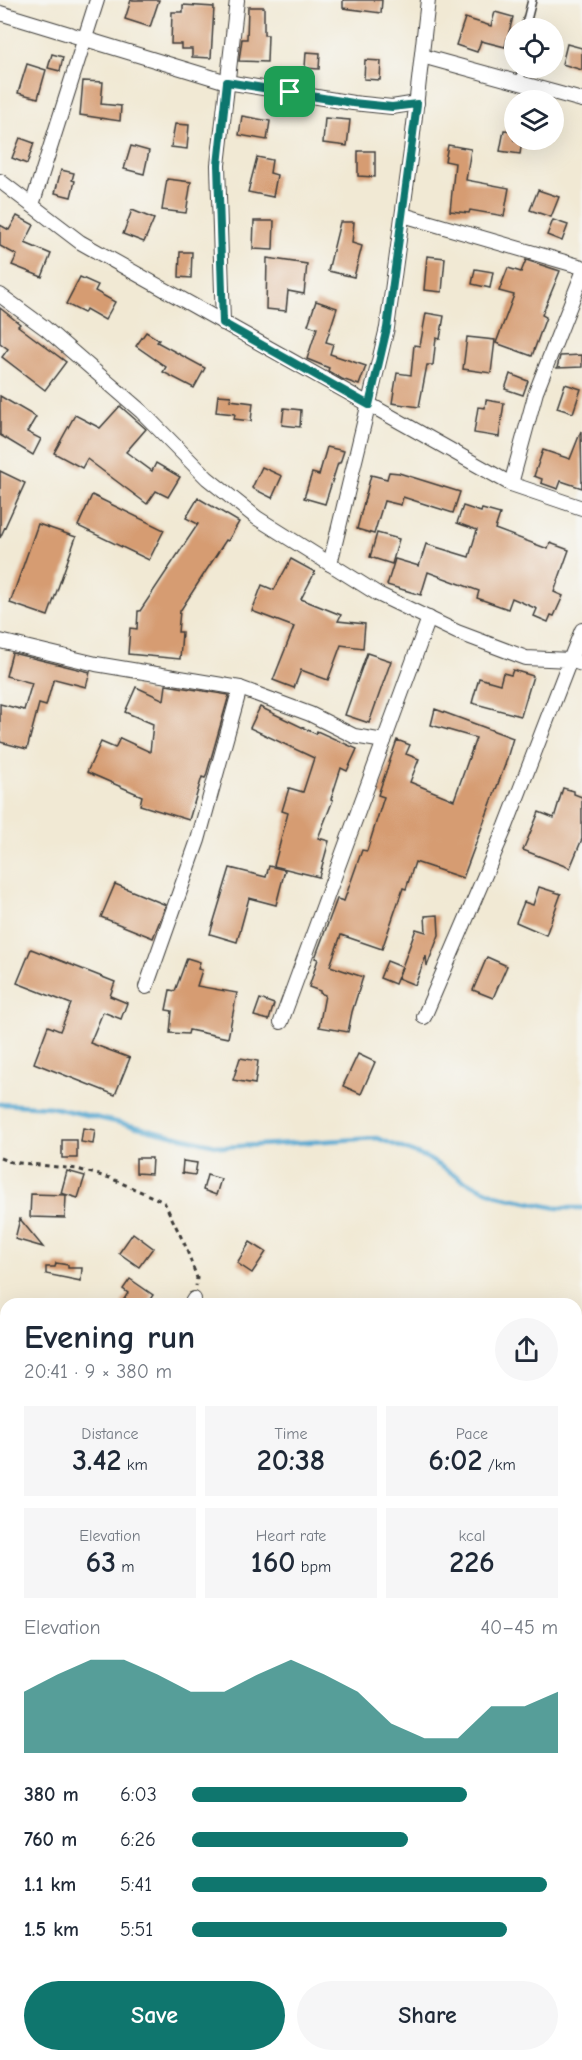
<!DOCTYPE html>
<html lang="en">
<head>
<meta charset="utf-8">
<style>
  body { margin:0; font-family:"Comic Neue",sans-serif; background:#f6f6f7; color:#1f2937; height:100vh; display:flex; flex-direction:column; font-size:22px; white-space:nowrap }
  * { box-sizing:border-box; margin:0 }
  p { font-size:20px; color:#747a83 }
  .icon { flex:none; width:33px; height:33px; fill:none; stroke:currentColor; stroke-width:2; stroke-linecap:round; stroke-linejoin:round }
  .map { position:relative; flex:1; overflow:hidden }
  .details { position:absolute; left:0px; top:1298px; width:582px; height:764px; display:flex; flex-direction:column; background:#fff; border-radius:18px 18px 0 0; box-shadow:0 6px 24px #0002 }
  .details>* { flex:none }
  .controls { position:absolute; left:504px; top:18px; display:grid; gap:12px }
  .controls a { display:grid; place-items:center; width:60px; height:60px; border-radius:50%; background:#fff; box-shadow:0 6px 24px #0002; font-size:30px }
  .pin { position:absolute; display:grid; place-items:center; width:51px; height:51px; color:#fff; margin:-26px; border-radius:12px; box-shadow:0 3px 9px #0006 }
  .round { display:grid; place-items:center; flex:none; width:63px; height:63px; border-radius:32px; background:#f6f6f7 }
  .overview { display:flex; align-items:center; justify-content:space-between; height:102px; padding:0 24px }
  h1 { font-size:33px; font-weight:700; line-height:45px }
  .figures { display:grid; grid-template-columns:repeat(3,1fr); gap:9px; height:102px; padding:6px 24px }
  .figures div { display:grid; align-content:center; border-radius:0px; background:#f6f6f7; text-align:center }
  .figures b { font-size:30px; font-weight:700 }
  .figures small { font-size:16px; font-weight:400 }
  .figures p { font-size:16px }
  .chart { height:168px; padding:12px 24px }
  .chart p { display:flex; justify-content:space-between }
  .chart svg { width:100%; height:108px; margin-top:6px; fill:#0f766e; opacity:.7 }
  .button { display:flex; gap:12px; margin-top:auto; padding:12px 24px }
  .button a { flex:1; height:69px; border-radius:36px; background:#0f766e; color:#fff; font-size:24px; font-weight:700; line-height:69px; text-align:center }
  .button a+a { background:#f6f6f7; color:#1f2937 }
  ul { padding:0 24px; list-style:none; font-size:20px }
  li { display:grid; grid-template-columns:96px 72px 1fr; align-items:center; height:45px }
  li i { height:15px; border-radius:8px; background:#0f766e }
  .map>svg:first-child { display:block }
  .lines { fill:none; stroke-linecap:round; stroke-linejoin:round }
  .stream { stroke:#54a7d0; stroke-width:4.5 }
  .building { fill:#d69c72 }
  .lane-casing { stroke:#3c3b38; stroke-width:10 }
  .street-casing { stroke:#3c3b38; stroke-width:16 }
  .path { stroke:#3c3b38; stroke-width:3; stroke-dasharray:4.5 4.5; stroke-linecap:butt }
  .lane { stroke:#fff; stroke-width:7 }
  .street { stroke:#fff; stroke-width:14 }
  .rail { stroke:#1c1c1c; stroke-width:4.5 }
  .route-casing { stroke:#fff; stroke-width:12 }
  .route { stroke:#0f766e; stroke-width:8 }
</style>
</head>
<body>
<div class="map">
<svg width="582" height="2060" viewBox="0 0 582 2060">
  <rect width="100%" height="100%" fill="#f6f6f2"/>
  <filter id="ink" filterUnits="userSpaceOnUse"><feTurbulence type="fractalNoise" baseFrequency=".0167" numOctaves="2"/><feDisplacementMap in="SourceGraphic" scale="12" xChannelSelector="R" yChannelSelector="G"/><feConvolveMatrix kernelMatrix="1 2 1 2 8 2 1 2 1" color-interpolation-filters="sRGB"/></filter>
  <filter id="wash" filterUnits="userSpaceOnUse"><feTurbulence type="fractalNoise" baseFrequency=".008" numOctaves="4" result="noise"/><feDisplacementMap in="SourceGraphic" scale="24" xChannelSelector="R" yChannelSelector="G"/><feGaussianBlur stdDeviation="1.35" result="paint"/><feColorMatrix in="noise" values="0 0 0 0 0 0 0 0 0 0 0 0 0 0 0 0 0 1.4 0 .05"/><feComposite in="paint" operator="in"/></filter>
  <g filter="url(#wash)">
    <rect width="100%" height="100%" fill="#f1e9d4"/>
    <g class="lines">
      <path class="stream" d="M0 1104 51 1107 224 1147 377 1138 427 1158 463 1180 499 1196 557 1208H582"/>
    </g>
    <g id="blocks">
      <g class="building">
        <path d="M131 0H159L150 27 125 19Z"/>
        <path d="M343 0H382L381 13 343 8Z"/>
        <path d="M183 5 214 7 211 58 192 57V49H181V44H171L172 12H183Z"/>
        <path d="M248 7H264V35H268L267 62 239 61 242 39H247Z"/>
        <path d="M495 12 513 17 505 47 481 41 477 52 456 45 465 18 491 26Z"/>
        <path d="M567 44 582 48V70L562 64Z"/>
        <path d="M306 52 320 53 319 69 305 68Z"/>
        <path d="M52 54 63 57 60 71 48 68Z"/>
        <path d="M365 60 381 61 380 80 364 79Z"/>
        <path d="M27 64 46 70 38 98 18 93Z"/>
        <path d="M83 81 103 82 101 104 121 106 120 121 80 115Z"/>
        <path d="M242 116 270 121 267 140 239 135Z"/>
        <path d="M325 118 350 120 347 146 323 143Z"/>
        <path d="M175 124 189 125 187 149 171 147Z"/>
        <path d="M504 130 514 131V140H522L520 154 500 151Z"/>
        <path d="M20 138 34 143 27 164 12 158Z"/>
        <path d="M448 145 471 149 466 180 509 188 504 216 470 210 469 213 450 211 455 163 445 161Z"/>
        <path d="M131 146 149 151 144 174 124 169Z"/>
        <path d="M358 151H375V177L358 176Z"/>
        <path d="M257 157 272 160 270 173 277 175 273 197 248 192Z"/>
        <path d="M61 170 74 173 72 180 75 181 71 197 55 193Z"/>
        <path d="M167 179 191 182 186 213 162 210Z"/>
        <path d="M538 190 559 197 551 217 530 210Z"/>
        <path d="M132 210 154 219 144 242 123 234Z"/>
        <path d="M17 216 34 225 25 243 51 254 42 277 12 265 17 255 0 246V225L9 230Z"/>
        <path d="M553 220 568 225 562 241 547 235Z"/>
        <path d="M254 221H274L273 250 253 249Z"/>
        <path d="M340 222H354L352 243 362 246 354 277 328 271Z"/>
        <path d="M180 252H192L191 278 179 277Z"/>
        <path d="M427 256 445 258 442 292 424 290Z"/>
        <path d="M267 258 307 264 304 294 288 291 286 311 266 309Z"/>
        <path d="M526 260 560 271 542 315 546 317 532 356 496 343 514 295 499 291 508 268 521 272Z"/>
        <path d="M475 269 493 272 490 288 472 284Z"/>
        <path d="M80 277 98 285 95 291 115 302 105 320 86 309 84 313 66 304Z"/>
        <path d="M316 301 337 308 326 342 333 344 330 354 366 366 359 385 342 379 328 371 329 368 307 359 317 328 308 325Z"/>
        <path d="M0 308 20 324 18 326 66 362 45 390 2 357 8 349 0 343Z"/>
        <path d="M426 313 444 316 440 339 436 338 433 365H427L419 407 392 403 397 373 411 375 414 345 420 346Z"/>
        <path d="M146 332 159 340 157 342 205 368 194 388 163 372 166 367 136 346Z"/>
        <path d="M467 337 495 340 491 373 463 369Z"/>
        <path d="M582 355V367L557 368 560 356Z"/>
        <path d="M510 374 528 381 523 395 505 389Z"/>
        <path d="M565 384 581 389 573 413 557 408Z"/>
        <path d="M218 395 231 396 230 400 253 403 251 421 234 419 235 414 216 412Z"/>
        <path d="M0 396 36 417 27 432 41 439 33 455 0 435Z"/>
        <path d="M486 400 504 403 499 437 474 433 478 407 485 408Z"/>
        <path d="M120 406 146 429 126 452 152 471 156 463 180 477 168 497 156 491 147 504 87 459 82 468 54 453 75 415 100 428Z"/>
        <path d="M284 408 301 410 300 427 282 425Z"/>
        <path d="M581 431 582 488 561 481 558 489 541 483 542 479 534 476 543 450 570 459Z"/>
        <path d="M327 447 344 451 340 463H338L325 504 304 498 312 473 319 475Z"/>
        <path d="M262 467 282 476 272 498 252 488Z"/>
        <path d="M0 471 25 483 0 538Z"/>
        <path d="M389 472 399 473 460 492 453 513 403 497 401 505 384 501 374 534 357 529 371 475 387 479Z"/>
        <path d="M92 495 164 530 149 560 78 526Z"/>
        <path d="M198 498 239 522 228 541 226 540 180 611 178 632H182L180 659 128 654 130 628 137 629 138 611H140L198 524 186 518Z"/>
        <path d="M463 506 481 512 482 509 500 514 495 529 548 549 550 543 569 550 554 592 563 596 554 616 551 615 548 622 534 616 537 609 512 598 508 609 477 598 479 591 428 572 421 595 387 585 395 559 419 566 426 544 469 557 477 530 457 523Z"/>
        <path d="M38 524 76 537 48 616 10 603Z"/>
        <path d="M377 533 399 539 392 564 370 557Z"/>
        <path d="M291 559 315 572 301 599 341 615 338 621 365 624 363 648 341 645 328 680 301 670 294 688 273 680 294 627 252 611 262 585 274 590Z"/>
        <path d="M12 653 90 672 86 687 55 679 53 681 46 706 39 704 27 749 0 742V704L24 710 32 683 6 676Z"/>
        <path d="M367 653 391 661 369 723 345 715Z"/>
        <path d="M513 670 533 676 521 716 472 703 479 678 500 684 503 673 511 675Z"/>
        <path d="M166 685 229 695 206 776 205 778 202 777 189 820 140 805 142 796 87 772 101 742 115 748 120 738 150 752 153 724 125 712 136 687 164 700Z"/>
        <path d="M260 707 316 734 317 731 357 749 347 771 341 768 331 799 333 800 318 838 329 841 319 877 274 866 288 813 282 811 289 788 303 792 314 758 250 728Z"/>
        <path d="M435 709 513 738 505 765 463 878 415 862 406 889 403 888 382 949 341 935 330 966 363 977 352 1012 348 1032 319 1027 325 995 320 993V991L309 987 318 959 315 958 337 899 344 901 362 850 367 851 384 797 378 795 397 740 410 745 406 754 419 759 410 782 454 800 476 738 431 725Z"/>
        <path d="M563 788 574 791V794L582 797V839L570 868 523 850 539 812 554 818Z"/>
        <path d="M269 866 285 870 276 905 249 898 237 942 210 934 230 868 266 877Z"/>
        <path d="M115 884 166 905 153 938 101 917Z"/>
        <path d="M539 887 561 894 546 935 516 922 524 902 533 905Z"/>
        <path d="M438 915 439 935 427 966 426 956 415 985 398 978 416 929 426 932 425 916Z"/>
        <path d="M31 949 115 982 110 996 127 1003 121 1019 103 1012 90 1043 130 1058 115 1095 34 1063 48 1026 60 1031 71 1004 17 983Z"/>
        <path d="M487 957 507 966 493 998 473 990Z"/>
        <path d="M187 958 200 962 198 969 202 970 197 986 237 993 228 1038 189 1030 188 1034 170 1033 172 1011 166 1010 170 990 175 991Z"/>
        <path d="M387 961 402 967 395 984 380 978Z"/>
        <path d="M260 999 274 1004 269 1020 254 1016Z"/>
        <path d="M358 1054 375 1062 361 1094 343 1086Z"/>
        <path d="M240 1058 258 1061 255 1084 233 1080Z"/>
        <path d="M83 1128 95 1130 93 1144 81 1142Z"/>
        <rect x="62" y="1140" width="15" height="18"/>
        <path d="M136 1158H152L151 1174 136 1173Z"/>
        <path d="M183 1161 197 1163 195 1175 182 1173Z"/>
        <path d="M67 1171 85 1176 78 1198 61 1193Z"/>
        <path d="M207 1175 221 1179 216 1195 203 1190Z"/>
        <path d="M31 1194 66 1195 65 1218 30 1217Z"/>
        <path d="M20 1219 43 1247 15 1239Z"/>
        <path d="M133 1233 153 1248 139 1267 119 1253Z"/>
        <path d="M250 1242 266 1252 252 1273 237 1263Z"/>
        <path d="M56 1263 68 1265V1268H82L81 1281 46 1274V1267H55Z"/>
        <path d="M130 1279 153 1295 147 1304H121L128 1293 123 1289Z"/>
      </g>
    </g>
  </g>
  <g filter="url(#ink)">
    <use href="#blocks" fill-opacity="0" stroke="#3c3b38" stroke-width="1.5"/>
    <g class="lines">
      <defs>
        <g id="lane">
          <path d="M525 28 532 0"/>
          <path d="M521 83V68"/>
        </g>
        <g id="street">
          <path d="M0 13 227 82 353 103 392 107 417 103"/>
          <path d="M422 56 582 100"/>
          <path d="M0 181 80 242 511 484 582 508"/>
          <path d="M32 205 97 0"/>
          <path d="M403 215 582 267"/>
          <path d="M0 295 45 328 142 412 207 478 257 518 378 594 457 632 526 658 570 660 506 826 424 1017"/>
          <path d="M223 323 218 165 237 0"/>
          <path d="M511 484 536 392 582 275"/>
          <path d="M330 564 387 328 411 151 428 0"/>
          <path d="M582 630 570 660 582 664"/>
          <path d="M0 641 96 664 240 688 310 714 354 736 384 741"/>
          <path d="M146 987 198 840 240 688"/>
          <path d="M281 1022 429 618"/>
          <path d="M191 1304 194 1299"/>
          <path d="M576 1360 582 1355"/>
          <path d="M0 1525 6 1519"/>
          <path d="M576 1533 582 1538"/>
          <path d="M0 1712 6 1707"/>
          <path d="M0 1736 6 1742"/>
          <path d="M576 1936 582 1940"/>
          <path d="M0 1939 6 1933"/>
          <path d="M108 2055 111 2060"/>
          <path d="M274 2055 276 2060"/>
          <path d="M449 2055 452 2060"/>
          <path d="M527 2055 533 2060"/>
          <path d="M92 2060 97 2055"/>
        </g>
      </defs>
      <use href="#lane" class="lane-casing"/>
      <use href="#street" class="street-casing"/>
      <path class="path" d="M0 1158 11 1162 77 1169 110 1178 164 1202 185 1245 197 1278 196 1286"/>
      <use href="#lane" class="lane"/>
      <use href="#street" class="street"/>
      <g class="rail">
        <path d="M576 1685H582"/>
        <path d="M0 1908 6 1901"/>
      </g>
    </g>
  </g>
  <g class="lines" filter="url(#ink)">
    <defs>
      <path id="route" d="M227 82 353 103 392 107 417 104 387 328 369 405 223 323 218 165Z"/>
    </defs>
    <use href="#route" class="route-casing"/>
    <use href="#route" class="route"/>
  </g>
</svg>
<div class="controls">
<a><svg class="icon" aria-label="locate" viewBox="0 0 24 24"><circle cx="12" cy="12" r="6"/><path d="M12 2v4M12 18v4M2 12h4M18 12h4"/></svg></a>
<a><svg class="icon" aria-label="layers" viewBox="0 0 24 24"><path d="M12 4l9 5-9 5-9-5zM3 14l9 5 9-5"/></svg></a>
</div>
<div class="pin" style="left:290px;top:92px;background:#1e9e55"><svg class="icon" aria-label="arrive" viewBox="0 0 24 24"><path d="M6 21V4h12l-3 4 3 4H6"/></svg></div>
<section class="details">
<div class="overview"><div><h1>Evening run</h1><p>20:41 · 9 × 380 m</p></div><a class="round"><svg class="icon" aria-label="share" viewBox="0 0 24 24"><path d="M12 15V3M7 8l5-5 5 5M5 13v7h14v-7"/></svg></a></div>
<div class="figures">
<div><p>Distance</p><b>3.42<small> km</small></b></div>
<div><p>Time</p><b>20:38</b></div>
<div><p>Pace</p><b>6:02<small> /km</small></b></div>
</div>
<div class="figures">
<div><p>Elevation</p><b>63<small> m</small></b></div>
<div><p>Heart rate</p><b>160<small> bpm</small></b></div>
<div><p>kcal</p><b>226</b></div>
</div>
<div class="chart"><p><span>Elevation</span>40–45 m</p>
<svg viewBox="0 0 160 44" preserveAspectRatio="none"><path d="M0 44V19L10 12L20 6L30 6L40 12L50 19L60 19L70 12L80 6L90 12L100 19L110 32L120 38L130 38L140 25L150 25L160 19V44z"/></svg>
</div>
<ul>
<li><b>380 m</b>6:03<i style="width:75%"></i></li>
<li><b>760 m</b>6:26<i style="width:59%"></i></li>
<li><b>1.1 km</b>5:41<i style="width:97%"></i></li>
<li><b>1.5 km</b>5:51<i style="width:86%"></i></li>
</ul>
<div class="button"><a>Save</a><a>Share</a></div>
</section>
</div>
</body>
</html>
